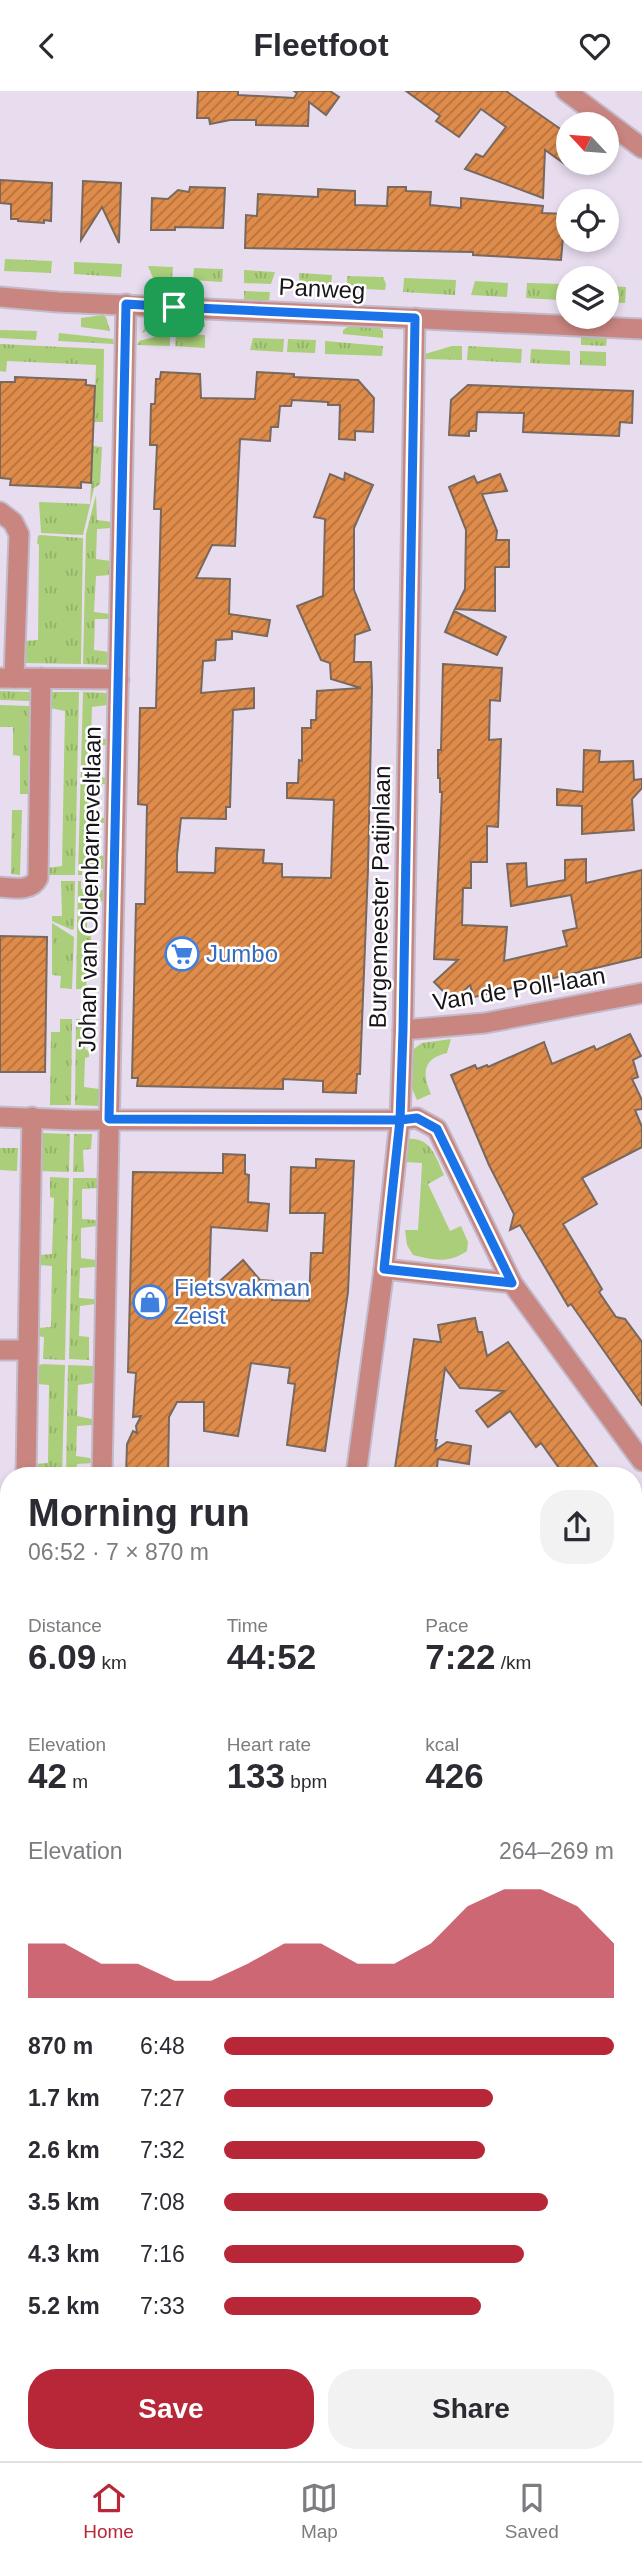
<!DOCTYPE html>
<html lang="en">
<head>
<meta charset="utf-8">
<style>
  body { margin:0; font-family:Arial,sans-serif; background:#f2f2f3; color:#2b2b33; height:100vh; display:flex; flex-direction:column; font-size:26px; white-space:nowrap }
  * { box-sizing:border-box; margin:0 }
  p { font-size:23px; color:#7c7c81 }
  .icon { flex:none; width:38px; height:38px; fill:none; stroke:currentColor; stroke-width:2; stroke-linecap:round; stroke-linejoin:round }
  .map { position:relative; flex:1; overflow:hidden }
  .drawer { position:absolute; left:0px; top:1376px; width:642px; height:996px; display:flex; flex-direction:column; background:#fff; border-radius:28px 28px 0 0; box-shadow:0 4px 10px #0003 }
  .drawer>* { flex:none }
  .needle { width:46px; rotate:296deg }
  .controls { position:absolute; left:556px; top:21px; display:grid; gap:14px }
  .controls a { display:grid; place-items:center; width:63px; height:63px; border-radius:50%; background:#fff; box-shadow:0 4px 10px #0003; font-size:35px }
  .pin { position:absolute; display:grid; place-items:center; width:60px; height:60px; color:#fff; margin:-30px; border-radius:14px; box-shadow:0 4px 10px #0006 }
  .round { display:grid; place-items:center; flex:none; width:74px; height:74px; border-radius:28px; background:#f2f2f3 }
  .summary { display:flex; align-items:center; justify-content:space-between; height:119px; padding:0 28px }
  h1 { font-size:38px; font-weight:800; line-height:52px }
  .metrics { display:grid; grid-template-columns:repeat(3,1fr); gap:10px; height:119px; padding:7px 28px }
  .metrics div { display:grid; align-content:center }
  .metrics b { font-size:35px; font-weight:800 }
  .metrics small { font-size:19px; font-weight:400 }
  .metrics p { font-size:19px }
  .chart { height:196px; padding:14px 28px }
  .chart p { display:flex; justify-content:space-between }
  .chart svg { width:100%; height:126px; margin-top:7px; fill:#b82738; opacity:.7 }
  .cta { display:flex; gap:14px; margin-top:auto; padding:14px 28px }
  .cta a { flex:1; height:80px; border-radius:28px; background:#b82738; color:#fff; font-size:28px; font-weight:800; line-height:80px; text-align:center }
  .cta a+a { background:#f2f2f3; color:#2b2b33 }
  ul { padding:0 28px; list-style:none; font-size:23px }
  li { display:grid; grid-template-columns:112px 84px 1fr; align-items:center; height:52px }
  li i { height:18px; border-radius:9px; background:#b82738 }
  header { display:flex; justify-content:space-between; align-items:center; height:91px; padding:0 28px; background:#fff; font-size:32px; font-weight:800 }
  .dock { display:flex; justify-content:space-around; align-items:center; height:98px; border-top:2px solid #e1e1e2; background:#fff; font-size:19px; color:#7c7c81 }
  .dock a { display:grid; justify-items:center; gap:4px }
  .dock .selected { color:#b82738 }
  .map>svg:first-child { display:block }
  .grass { fill:url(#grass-tufts) }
  .park { fill:#aace79 }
  .building { fill:url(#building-hatch); stroke:#78685d; stroke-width:2 }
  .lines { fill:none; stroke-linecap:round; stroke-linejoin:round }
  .minor-casing { stroke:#c2b9c9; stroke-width:23 }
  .tertiary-casing { stroke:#c2b9c9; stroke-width:23 }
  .minor { stroke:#c98580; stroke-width:19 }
  .tertiary { stroke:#c98580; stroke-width:19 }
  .route-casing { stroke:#fff; stroke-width:14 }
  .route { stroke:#1a73e8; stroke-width:9 }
  .labels { text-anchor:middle; stroke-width:5; stroke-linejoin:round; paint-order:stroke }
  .street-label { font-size:24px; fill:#17141a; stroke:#fff }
  .shop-label { font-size:24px; fill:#366cbe; stroke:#fff; text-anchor:start }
</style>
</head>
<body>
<header><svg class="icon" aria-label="back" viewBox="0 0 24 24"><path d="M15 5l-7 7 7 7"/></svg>Fleetfoot<svg class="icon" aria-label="heart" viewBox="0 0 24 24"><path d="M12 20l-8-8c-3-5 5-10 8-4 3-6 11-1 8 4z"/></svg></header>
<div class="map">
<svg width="642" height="2370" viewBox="0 0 642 2370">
  <defs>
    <pattern id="grass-tufts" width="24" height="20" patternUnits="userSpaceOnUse" patternTransform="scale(1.75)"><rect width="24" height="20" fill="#aace79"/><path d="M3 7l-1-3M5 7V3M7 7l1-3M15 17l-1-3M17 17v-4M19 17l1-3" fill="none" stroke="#92b068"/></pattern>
    <pattern id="building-hatch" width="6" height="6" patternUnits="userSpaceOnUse" patternTransform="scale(1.75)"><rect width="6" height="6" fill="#df8c4b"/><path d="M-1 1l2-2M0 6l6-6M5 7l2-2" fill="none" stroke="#b4713e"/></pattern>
  </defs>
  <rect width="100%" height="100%" fill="#e8ddef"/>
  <g class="grass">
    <path d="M5 168 52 170 51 182 4 180Z"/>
    <path d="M74 171 122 173 121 186 74 183Z"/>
    <path d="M148 175 173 176 172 188 153 187Z"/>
    <path d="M194 177 223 178 222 191 193 189Z"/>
    <path d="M244 179 275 181 271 193 244 192Z"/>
    <path d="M299 182 332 184 331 196 300 195Z"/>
    <path d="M347 185 383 186 386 193 385 199 347 197Z"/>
    <path d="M404 187 456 189 455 204 403 201Z"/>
    <path d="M475 190 508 192 507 206 471 204Z"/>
    <path d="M527 192 563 193 559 209 526 207Z"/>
    <path d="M607 195 626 196 625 212 607 211Z"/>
    <path d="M244 200 270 201 269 209H244Z"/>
    <path d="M103 224 106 226 110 240 81 236V227Z"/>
    <path d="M150 226 169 228 171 235H158L142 242Z"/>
    <path d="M178 228H204L205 236 176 235Z"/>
    <path d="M351 234 378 235 383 240V247L343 243V239Z"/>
    <path d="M0 239 37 240 36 249 0 247Z"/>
    <path d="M59 242 113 248 114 253 58 250Z"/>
    <path d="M170 242V255L137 254 139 250Z"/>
    <path d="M176 243 205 244V257L175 255Z"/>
    <path d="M581 245 607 246 606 255 581 254Z"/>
    <path d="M253 247 284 248 283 261 250 259Z"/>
    <path d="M288 248 316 249 315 262 287 261Z"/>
    <path d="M325 250 383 255 382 265 325 263Z"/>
    <path d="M0 253 104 258 103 331H94L96 274 7 270 6 281 0 280Z"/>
    <path d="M452 255H462V269L424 268 425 263Z"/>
    <path d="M468 255 522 258 521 272 467 269Z"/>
    <path d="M531 258 570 260V274L530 272Z"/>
    <path d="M580 260 606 261V275L580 274Z"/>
    <path d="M93 355 102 356 100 393 94 397 83 444 41 442 39 411 90 413Z"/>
    <path d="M96 404 97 429 113 431 111 437 97 438 96 468 111 470V484L96 485 94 521 110 523V528H95L94 559 109 561V574L83 573 86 443Z"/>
    <path d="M40 444 83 447 81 573 23 572 24 550 38 549 39 454 37 452 38 445Z"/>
    <path d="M0 600 30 601V610L0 609Z"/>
    <path d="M50 601H79L75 784H47V777L62 775 65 620 49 617Z"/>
    <path d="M83 601 108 602 107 614 92 616 91 647 107 648 106 654 91 655V685L106 687 105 693 90 694V725L105 727 104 732 89 733V763L104 765 103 778 82 777V784H78Z"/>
    <path d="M0 614 30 615 28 703H20V665L13 664V636H0Z"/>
    <path d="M12 719H22L20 784 11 783Z"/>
    <path d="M61 790H75L74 838 72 839 52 830V825H62Z"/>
    <path d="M78 790H81V798L103 799V810L87 812V842L91 843V849L87 851 86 881 90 882V888L86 889 87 898H76Z"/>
    <path d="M52 832 74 846 72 898 60 897 61 885 52 884Z"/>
    <path d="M60 928H72L71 1014H50L51 941H60Z"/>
    <path d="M76 928 87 929 85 958 89 960V966L85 967 84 996 99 998V1015L75 1014Z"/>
    <path d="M451 948 447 962C421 968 423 984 431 1003L417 1009 406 984 411 960 422 952Z"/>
    <path d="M41 1042 70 1043 69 1081 40 1080Z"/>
    <path d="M74 1043H92L91 1058 83 1059 84 1081H73Z"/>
    <path d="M407 1048C431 1046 435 1065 444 1084L428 1093 421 1092 422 1072 404 1071Z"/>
    <path d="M0 1057H18L17 1080 0 1079Z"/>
    <path d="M50 1086 69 1087 65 1269 43 1268 44 1246 37 1245 38 1237 51 1236 52 1175 39 1174V1164L52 1163 54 1107 50 1106Z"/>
    <path d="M73 1087H98L97 1097 82 1098V1128L96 1129 97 1135 81 1137V1167L96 1169 95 1176 80 1177 79 1207 94 1208 95 1213 80 1215 79 1245 89 1246V1269L69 1268Z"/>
    <path d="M43 1273 65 1274 62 1384H35V1373L48 1372 49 1294 37 1293 36 1275Z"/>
    <path d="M68 1274 94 1275 93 1292 78 1294 77 1325 92 1328V1334L77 1335 76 1365 90 1367 92 1372 77 1373 76 1384H66Z"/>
  </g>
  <g class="park">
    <path d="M421 1092 428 1093 450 1140 461 1135 468 1151 467 1160C448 1173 433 1169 413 1164L407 1154 405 1139H418Z"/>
    <path d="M0 2144 9 2145V2244L0 2243Z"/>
  </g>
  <g class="building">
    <path d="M198 0H238V4L294 7 297 2 294 0H330L339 6 326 24 309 11 308 35 256 34V29H230L210 33 209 27H197Z"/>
    <path d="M406 0H506L569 44V76L545 59 543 107 465 78 476 63 483 66 506 36 481 18 459 46 436 30 440 25Z"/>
    <path d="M0 89 52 92 51 130 44 129V132L18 130V128H11V113L0 112Z"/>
    <path d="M83 90 121 92 119 152 102 116 81 149Z"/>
    <path d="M190 96 225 97 223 137 175 136V139H151L152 107 168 108 178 99 189 101Z"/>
    <path d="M388 96H406V100L431 101 430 114 461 117V107L543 115 542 122 565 123 561 169 473 164V161L245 157 246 124 257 125 258 103 318 106V98L355 100V114L387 115Z"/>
    <path d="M161 281 200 283 201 307 255 308 257 281 294 283V286L358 289 374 307 373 341 355 340V349L339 348 340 314H328V311L292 309 291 315H280L278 336H271L270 350 240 348 235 455 212 454 196 487 230 488 229 523 270 529 267 545 232 540V548L216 549 215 569 203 570 201 602 254 597V617L233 619 230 716H226V728L181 727 177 764V781L215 782 216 757 264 759 263 772 282 773V786L331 787 334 709 287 707V692H298L299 669 302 670V637H311V629H316L317 600 361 597 331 588 330 572 321 569 297 515 323 505 325 428 314 426 330 383 344 389 345 382 373 394 354 437V499L370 539 355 544 354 571H371L372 596 368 778 360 983H357L356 1002 323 1001V990L283 988V998L137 995 138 987H132L136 813H145L147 714 138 713 140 617H156L161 418H154L157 354H150L151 313H155L156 288H160Z"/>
    <path d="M15 286 86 289V294L95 295 91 392 81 391V397L10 394 11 388 0 387V291H15Z"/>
    <path d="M468 294 633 300 632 332 620 331 619 345 523 341 524 322 477 321 476 340H469V345L449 344 451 309Z"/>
    <path d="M500 383 507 400 482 403 497 440 496 449H509V476H495V520L455 518 465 498 466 439 449 396 474 385 477 392Z"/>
    <path d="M454 520 506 546 497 564 445 541Z"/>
    <path d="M443 573 502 577 500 610 490 609 489 649 501 648 498 736 487 735V771H471V797H463L462 834 507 836 504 870 567 855 563 840 577 837 571 804 511 815 507 773 526 772 527 796 565 789V769L586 768V792L642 779V866L474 906 470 894 453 910 434 891 458 869 434 868 442 701H440V687H438V659H441Z"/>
    <path d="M584 659 600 660 599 671 633 670 634 689 642 688V697L632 708 634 739 582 743V715L557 714V698L583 701Z"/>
    <path d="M0 845 47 846 45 981H0Z"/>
    <path d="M630 943 641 965 633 969 638 986 632 988 642 1009V1018L635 1019 642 1036V1056L582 1087 597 1113 563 1133 602 1198 599 1201 616 1226 625 1228 642 1251V1314L571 1213 568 1215 520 1134 510 1139 514 1123 489 1074 451 984 475 974 477 978 487 974 488 976 544 951 552 973 594 955 596 959Z"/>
    <path d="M223 1063 245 1064V1083L249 1084 248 1111 269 1113 267 1140 211 1136 209 1200 243 1169 260 1189 273 1190 272 1209 309 1210 311 1162H323L325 1122H290L291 1076 316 1077V1068L354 1070 348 1201 325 1360 287 1354 295 1293 288 1292 290 1277 251 1272 238 1345 204 1340V1311H177L169 1326 168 1384H126L127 1353 133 1340 137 1342 136 1335 141 1325 133 1326 136 1282 128 1281 133 1081 223 1082Z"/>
    <path d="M475 1227 478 1241H482L487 1265 508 1251 603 1384H564L541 1352 536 1356 510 1320 488 1336 476 1320 504 1300 460 1297 445 1277 435 1349H437L435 1359 447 1351 471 1355 469 1373 438 1368 436 1384H394L414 1248 441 1251 438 1234Z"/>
  </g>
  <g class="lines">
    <defs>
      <g id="minor">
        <path d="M566 0 642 57"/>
        <path d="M0 421 13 431 19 443 14 587"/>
        <path d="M0 587 119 588"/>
        <path d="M0 796C14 797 31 801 38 787L41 587"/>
        <path d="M403 939 485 932 642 902"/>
        <path d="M0 1026 73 1029H400L417 1027 437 1038 512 1192 642 1370"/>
        <path d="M384 1178 512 1192"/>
        <path d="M0 1259H28"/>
        <path d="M26 1384 32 1026"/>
        <path d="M102 1384 126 213"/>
        <path d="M356 1384 384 1178 400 1029 403 939 415 227"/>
        <path d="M0 1553H9"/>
        <path d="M634 1622 642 1609"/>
        <path d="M8 2106 5 1726 9 1714"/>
        <path d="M634 2174 642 2172"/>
        <path d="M0 2261 9 2263"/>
        <path d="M38 2370V2362"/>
        <path d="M414 2370V2362"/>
      </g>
      <path id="tertiary" d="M0 206 58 211 642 238"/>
    </defs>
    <use href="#minor" class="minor-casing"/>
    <use href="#tertiary" class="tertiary-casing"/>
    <use href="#minor" class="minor"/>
    <use href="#tertiary" class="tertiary"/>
  </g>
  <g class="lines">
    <defs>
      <path id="route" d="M174 216 126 213 109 1028 400 1029 384 1178 512 1192 437 1038 417 1027 400 1029 403 939 415 227 174 216"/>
    </defs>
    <use href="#route" class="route-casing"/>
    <use href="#route" class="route"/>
  </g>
  <defs>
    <symbol id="supermarket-ring" viewBox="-11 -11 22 22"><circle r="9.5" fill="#fff" stroke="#3f7fe0" stroke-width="1.5"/><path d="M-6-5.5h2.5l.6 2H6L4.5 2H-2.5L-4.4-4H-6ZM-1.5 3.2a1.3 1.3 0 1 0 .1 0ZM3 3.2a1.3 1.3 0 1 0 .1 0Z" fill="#3f7fe0"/></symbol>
    <symbol id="shop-ring" viewBox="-11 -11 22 22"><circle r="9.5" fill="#fff" stroke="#3f7fe0" stroke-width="1.5"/><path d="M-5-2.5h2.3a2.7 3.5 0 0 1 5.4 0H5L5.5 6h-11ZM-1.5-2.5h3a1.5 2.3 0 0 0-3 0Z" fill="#3f7fe0"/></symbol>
  </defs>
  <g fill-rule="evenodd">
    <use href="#supermarket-ring" x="163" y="844" width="38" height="38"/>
    <use href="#shop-ring" x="131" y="1192" width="38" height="38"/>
  </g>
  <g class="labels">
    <g class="street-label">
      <text transform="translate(322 198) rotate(3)" y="8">Panweg</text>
      <text transform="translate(90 798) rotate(-89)" y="8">Johan van Oldenbarneveltlaan</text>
      <text transform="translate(380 806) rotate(-89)" y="8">Burgemeester Patijnlaan</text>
      <text transform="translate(519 898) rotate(-9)" y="8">Van de Poll-laan</text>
    </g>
    <g class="shop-label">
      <text x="206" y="871">Jumbo</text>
      <text x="174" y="1205">Fietsvakman<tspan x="174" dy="28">Zeist</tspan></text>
    </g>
  </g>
</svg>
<div class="controls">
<a><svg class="needle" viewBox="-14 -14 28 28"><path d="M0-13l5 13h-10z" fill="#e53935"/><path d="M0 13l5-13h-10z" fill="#7c7c81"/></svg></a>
<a><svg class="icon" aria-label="locate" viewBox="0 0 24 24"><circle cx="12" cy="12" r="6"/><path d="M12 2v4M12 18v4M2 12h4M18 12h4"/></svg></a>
<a><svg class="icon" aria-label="layers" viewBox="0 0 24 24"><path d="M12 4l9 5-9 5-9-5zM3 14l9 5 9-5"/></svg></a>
</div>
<div class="pin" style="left:174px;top:216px;background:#1e9e55"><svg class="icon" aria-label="arrive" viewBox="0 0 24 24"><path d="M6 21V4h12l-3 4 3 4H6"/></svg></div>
<section class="drawer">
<div class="summary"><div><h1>Morning run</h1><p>06:52 · 7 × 870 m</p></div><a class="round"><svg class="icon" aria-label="share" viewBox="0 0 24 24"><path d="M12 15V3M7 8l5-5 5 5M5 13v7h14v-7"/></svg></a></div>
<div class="metrics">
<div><p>Distance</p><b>6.09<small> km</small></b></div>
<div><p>Time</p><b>44:52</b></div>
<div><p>Pace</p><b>7:22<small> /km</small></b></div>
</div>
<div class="metrics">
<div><p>Elevation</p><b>42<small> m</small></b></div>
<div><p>Heart rate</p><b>133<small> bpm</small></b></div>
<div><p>kcal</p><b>426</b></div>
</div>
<div class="chart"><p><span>Elevation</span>264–269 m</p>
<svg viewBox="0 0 160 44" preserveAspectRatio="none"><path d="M0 44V25L10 25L20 32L30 32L40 38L50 38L60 32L70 25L80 25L90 32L100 32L110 25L120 12L130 6L140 6L150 12L160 25V44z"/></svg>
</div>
<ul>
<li><b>870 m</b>6:48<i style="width:100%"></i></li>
<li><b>1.7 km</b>7:27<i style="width:69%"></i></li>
<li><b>2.6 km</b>7:32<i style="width:67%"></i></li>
<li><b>3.5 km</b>7:08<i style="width:83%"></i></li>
<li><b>4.3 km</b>7:16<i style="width:77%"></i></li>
<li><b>5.2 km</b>7:33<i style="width:66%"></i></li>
</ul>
<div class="cta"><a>Save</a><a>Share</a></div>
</section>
</div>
<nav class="dock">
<a class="selected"><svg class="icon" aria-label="home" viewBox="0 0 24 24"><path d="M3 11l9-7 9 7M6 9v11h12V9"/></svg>Home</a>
<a><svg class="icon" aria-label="map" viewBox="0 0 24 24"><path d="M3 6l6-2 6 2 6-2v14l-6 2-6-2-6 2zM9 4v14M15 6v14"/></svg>Map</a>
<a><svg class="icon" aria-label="saved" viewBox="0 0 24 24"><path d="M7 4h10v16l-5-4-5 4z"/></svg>Saved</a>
</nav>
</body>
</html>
